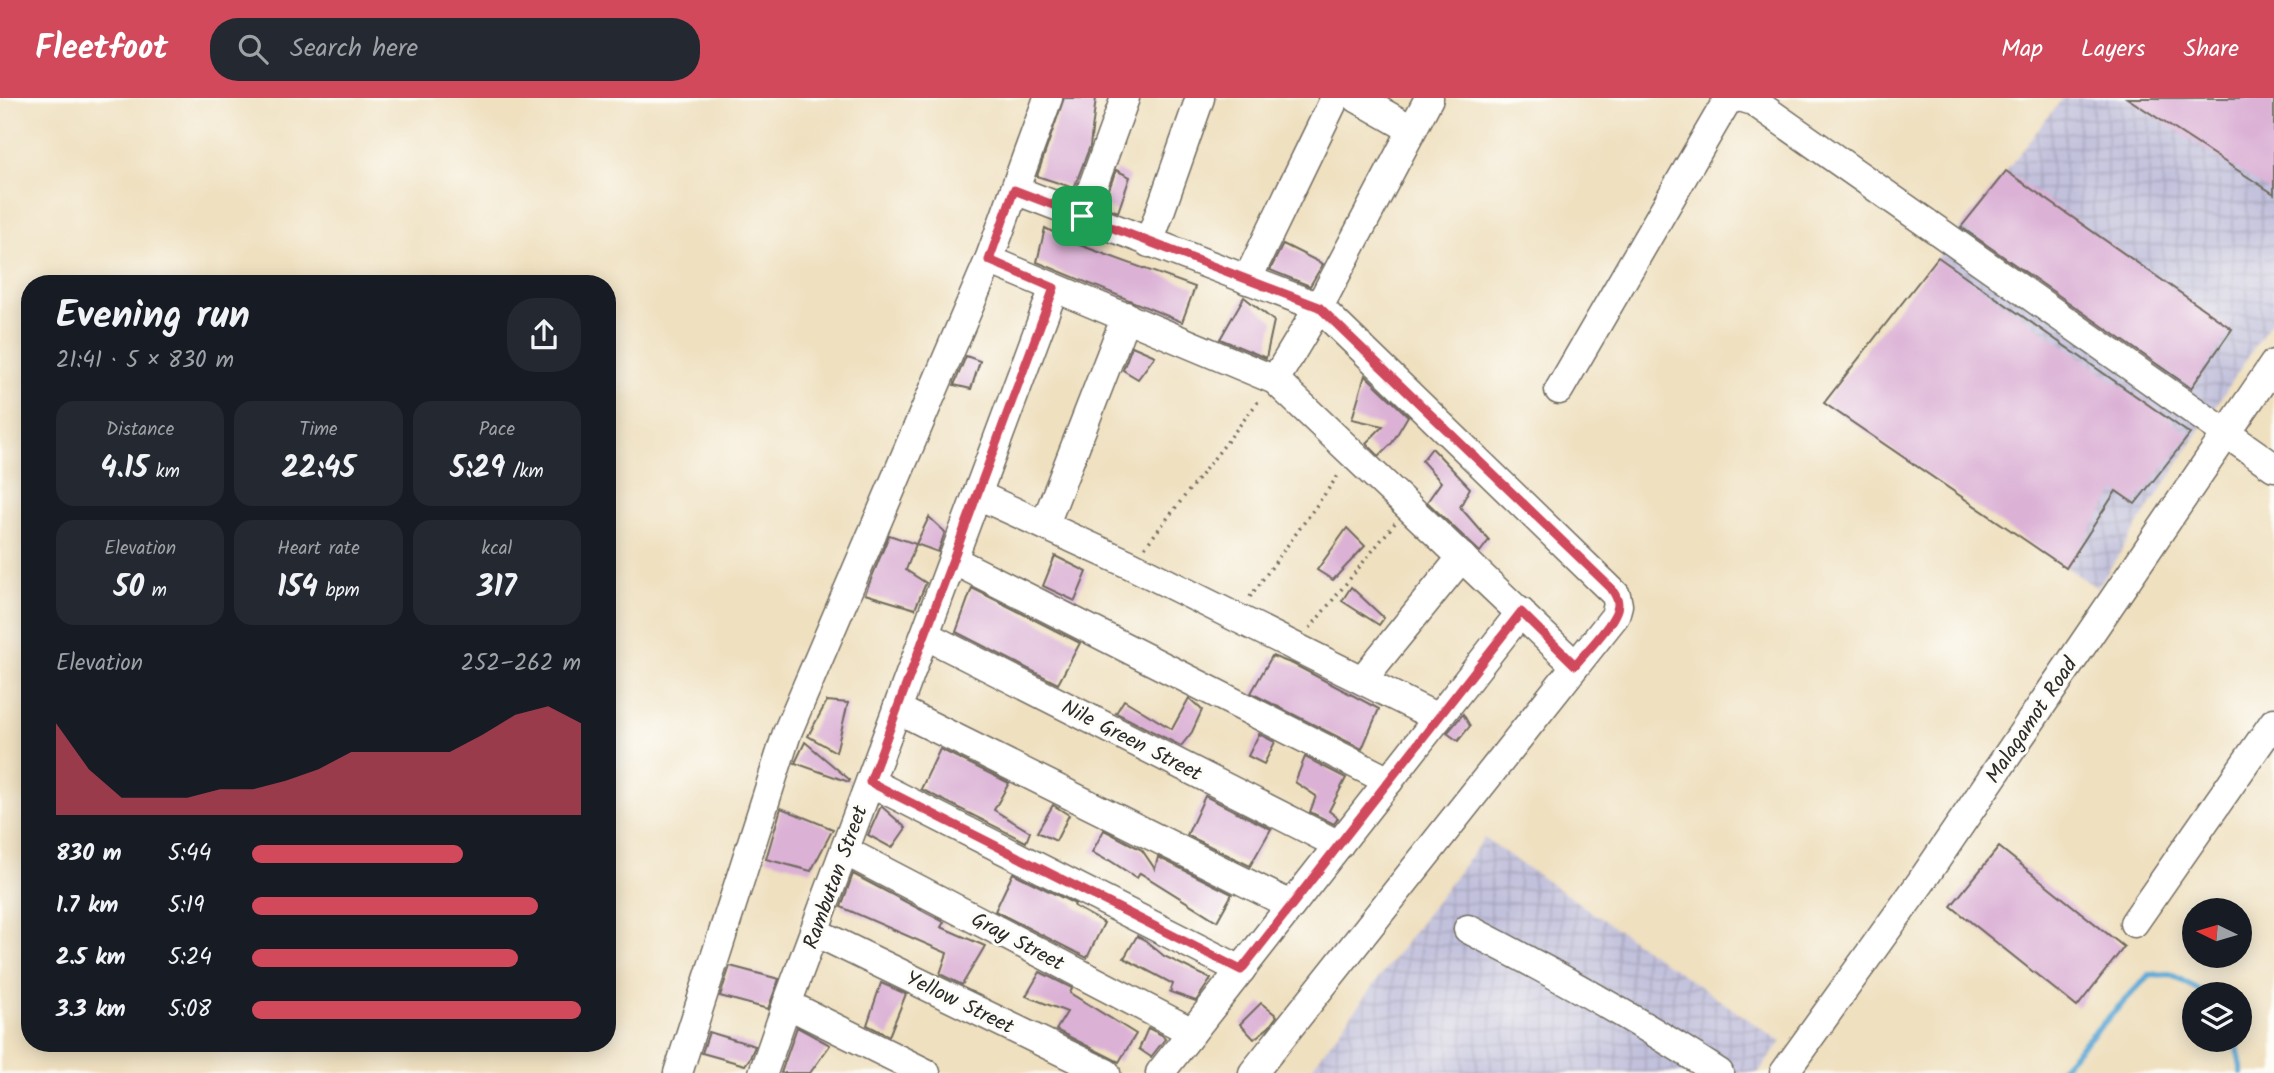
<!DOCTYPE html>
<html lang="en">
<head>
<meta charset="utf-8">
<style>
  body { margin:0; font-family:Kalam,sans-serif; background:#242831; color:#f1f3f6; height:100vh; display:flex; flex-direction:column; font-size:26px; white-space:nowrap }
  * { box-sizing:border-box; margin:0 }
  p { font-size:23px; color:#9ea1a6 }
  .icon { flex:none; width:38px; height:38px; fill:none; stroke:currentColor; stroke-width:2; stroke-linecap:round; stroke-linejoin:round }
  .map { position:relative; flex:1; overflow:hidden }
  .panel { position:absolute; left:21px; top:177px; width:595px; height:777px; display:flex; flex-direction:column; background:#171b24; border-radius:28px; box-shadow:0 4px 18px #0003 }
  .panel>* { flex:none }
  .needle { width:46px; rotate:275deg }
  .buttons { position:absolute; left:2182px; top:800px; display:grid; gap:14px }
  .buttons a { display:grid; place-items:center; width:70px; height:70px; border-radius:50%; background:#171b24; box-shadow:0 4px 18px #0003; font-size:35px }
  .pin { position:absolute; display:grid; place-items:center; width:60px; height:60px; color:#fff; margin:-30px; border-radius:14px; box-shadow:0 4px 10px #0006 }
  .round { display:grid; place-items:center; flex:none; width:74px; height:74px; border-radius:28px; background:#242831 }
  .summary { display:flex; align-items:center; justify-content:space-between; height:119px; padding:0 35px }
  h1 { font-size:38px; font-weight:700; line-height:52px }
  .metrics { display:grid; grid-template-columns:repeat(3,1fr); gap:10px; height:119px; padding:7px 35px }
  .metrics div { display:grid; align-content:center; border-radius:18px; background:#242831; text-align:center }
  .metrics b { font-size:30px; font-weight:700 }
  .metrics small { font-size:19px; font-weight:400 }
  .metrics p { font-size:19px }
  .chart { height:196px; padding:14px 35px }
  .chart p { display:flex; justify-content:space-between }
  .chart svg { width:100%; height:126px; margin-top:7px; fill:#d1495b; opacity:.7 }
  ul { padding:0 35px; list-style:none; font-size:23px }
  li { display:grid; grid-template-columns:112px 84px 1fr; align-items:center; height:52px }
  li i { height:18px; border-radius:9px; background:#d1495b }
  header { display:flex; align-items:center; gap:42px; box-sizing:border-box; height:98px; padding:0 35px; background:#d1495b; color:#fff }
  header strong { font-size:33px }
  nav { display:flex; gap:38px; margin-inline-start:auto; font-size:24px }
  .search { width:490px; height:63px; background:#242831; display:flex; align-items:center; gap:18px; box-sizing:border-box; padding:0 24px; border-radius:28px; color:#9ea1a6; font-size:26px }
  .map>svg:first-child { display:block }
  .industrial { fill:url(#industrial-grid) }
  .lines { fill:none; stroke-linecap:round; stroke-linejoin:round }
  .stream { stroke:#5ca9d5; stroke-width:6 }
  .building { fill:#dbb1d5 }
  .minor-casing { stroke:#706a5f; stroke-width:31 }
  .path { stroke:#706a5f; stroke-width:3.5; stroke-dasharray:2 5; stroke-linecap:butt }
  .minor { stroke:#fff; stroke-width:28 }
  .route-casing { stroke:#fff; stroke-width:14 }
  .route { stroke:#d1495b; stroke-width:9 }
  .labels { text-anchor:middle; stroke-width:6; stroke-linejoin:round; paint-order:stroke }
  .street-label { font-size:21px; fill:#2b2b2b; stroke:#fdfcf7 }
</style>
</head>
<body>
<header>
<strong>Fleetfoot</strong>
<div class="search"><svg class="icon" aria-label="search" viewBox="0 0 24 24"><circle cx="10" cy="10" r="6"/><path d="M15 15l6 6"/></svg>Search here</div>
<nav><a>Map</a><a>Layers</a><a>Share</a></nav>
</header>
<div class="map">
<svg width="2274" height="975" viewBox="0 0 2274 975">
  <defs>
    <pattern id="industrial-grid" width="8" height="8" patternUnits="userSpaceOnUse" patternTransform="scale(1.75)"><rect width="8" height="8" fill="#c2c1dc"/><path d="M0 4h8M4 0v8" fill="none" stroke="#a7a6bd"/></pattern>
  </defs>
  <rect width="100%" height="100%" fill="#fdfcf7"/>
  <filter id="ink" filterUnits="userSpaceOnUse"><feTurbulence type="fractalNoise" baseFrequency=".0143" numOctaves="2"/><feDisplacementMap in="SourceGraphic" scale="14" xChannelSelector="R" yChannelSelector="G"/><feConvolveMatrix kernelMatrix="1 2 1 2 8 2 1 2 1" color-interpolation-filters="sRGB"/></filter>
  <filter id="wash" filterUnits="userSpaceOnUse"><feTurbulence type="fractalNoise" baseFrequency=".00686" numOctaves="4" result="noise"/><feDisplacementMap in="SourceGraphic" scale="28" xChannelSelector="R" yChannelSelector="G"/><feGaussianBlur stdDeviation="1.57" result="paint"/><feColorMatrix in="noise" values="0 0 0 0 0 0 0 0 0 0 0 0 0 0 0 0 0 1.4 0 .05"/><feComposite in="paint" operator="in"/></filter>
  <g filter="url(#wash)">
    <rect width="100%" height="100%" fill="#efe0c0"/>
    <g class="industrial">
      <path d="M2063 0H2274V219L2097 490 1824 305Z"/>
      <path d="M1484 740 1781 944 1758 975H1325L1312 969Z"/>
    </g>
    <g class="lines">
      <g class="stream">
        <path d="M2236 942 2242 975"/>
        <path d="M2056 975 2149 877 2170 876 2206 896"/>
      </g>
    </g>
    <g id="blocks">
      <g class="building">
        <path d="M1064 0H1096L1090 48 1074 90 1037 78Z"/>
        <path d="M2127 0H2274V96Z"/>
        <path d="M1116 72 1130 79 1118 114 1103 108Z"/>
        <path d="M2006 73 2232 231 2191 290 1961 129Z"/>
        <path d="M1045 130 1074 145 1195 189 1182 224 1037 164Z"/>
        <path d="M1283 146 1323 166 1310 188 1270 172Z"/>
        <path d="M1938 159 2190 336 2135 406 2116 393 2066 470 1824 305Z"/>
        <path d="M1244 199 1274 223 1266 260 1220 241Z"/>
        <path d="M1132 248 1155 258 1138 281 1123 272Z"/>
        <path d="M966 258 980 263 971 291 954 287Z"/>
        <path d="M1365 277 1408 318 1392 345 1379 358 1366 345 1383 328 1352 321Z"/>
        <path d="M1432 350 1470 390 1460 409 1489 442 1480 454 1427 404 1441 384 1422 363Z"/>
        <path d="M929 419 945 434 938 454 916 446Z"/>
        <path d="M1347 430 1365 448 1333 482 1317 472Z"/>
        <path d="M889 437 916 446 906 472 926 485 915 511 865 496Z"/>
        <path d="M1055 458 1087 474 1075 503 1043 488Z"/>
        <path d="M1351 489 1384 520 1379 527 1342 503Z"/>
        <path d="M972 490 1080 545 1058 586 956 534Z"/>
        <path d="M1272 558 1293 566 1379 611 1362 651 1251 595Z"/>
        <path d="M1189 600 1202 612 1192 634 1181 648 1116 615 1124 602 1172 631Z"/>
        <path d="M827 603 848 605 836 654 808 638Z"/>
        <path d="M1463 616 1470 628 1458 643 1447 635Z"/>
        <path d="M1259 636 1275 644 1264 666 1248 658Z"/>
        <path d="M805 644 850 682 849 684 795 665Z"/>
        <path d="M940 651 1009 685 994 712 1030 734 1026 744 921 691Z"/>
        <path d="M1305 659 1346 680 1329 713 1338 720 1334 726 1310 714 1316 698 1295 684Z"/>
        <path d="M1205 698 1271 731 1250 768 1187 737Z"/>
        <path d="M1053 707 1069 717 1056 743 1037 734Z"/>
        <path d="M881 708 906 730 892 750 868 737Z"/>
        <path d="M781 710 833 731 811 773 766 761Z"/>
        <path d="M1104 732 1142 752 1155 771 1158 759 1232 796 1217 823 1140 775 1137 780 1109 762 1108 763 1092 754Z"/>
        <path d="M1999 749 2124 849 2077 909 1951 808Z"/>
        <path d="M1013 775 1075 806 1074 808 1104 825 1087 860 995 813Z"/>
        <path d="M853 776 944 824 941 829 985 848 962 887 940 876 947 855 841 809Z"/>
        <path d="M1137 838 1146 843 1164 858 1211 881 1196 903 1170 894 1173 886 1124 860Z"/>
        <path d="M730 868 779 881 768 911 720 898Z"/>
        <path d="M1040 874 1072 890 1070 895 1136 936 1119 964 1056 932 1067 914 1026 898Z"/>
        <path d="M881 885 906 896 889 938 867 927Z"/>
        <path d="M1261 905 1277 918 1269 929 1254 941 1240 926Z"/>
        <path d="M797 929 830 947 810 975H781Z"/>
        <path d="M1148 930 1162 937 1165 941 1151 959 1139 951Z"/>
        <path d="M709 934 755 948 750 960 745 967 702 955Z"/>
      </g>
    </g>
  </g>
  <g filter="url(#ink)">
    <use href="#blocks" fill-opacity="0" stroke="#706a5f" stroke-width="2"/>
    <g class="lines">
      <defs>
        <g id="minor">
          <path d="M1357 0 1411 31"/>
          <path d="M1743 0 1753 3 2274 369"/>
          <path d="M1015 92 1319 209 1616 497 1618 507 1615 518 1253 975"/>
          <path d="M1082 118 1125 0"/>
          <path d="M1149 145 1200 0"/>
          <path d="M989 162 1275 282 1575 567"/>
          <path d="M1247 182 1335 0"/>
          <path d="M1275 282 1319 209 1429 0"/>
          <path d="M1559 292 1727 3 1736 0"/>
          <path d="M978 397 1131 467 1438 620"/>
          <path d="M1045 426 1126 218"/>
          <path d="M953 462 1389 683"/>
          <path d="M925 537 1339 747"/>
          <path d="M1362 582 1462 459"/>
          <path d="M897 611 1291 807"/>
          <path d="M870 684 1241 872"/>
          <path d="M845 753 1192 934"/>
          <path d="M2134 825 2274 624"/>
          <path d="M1468 831C1554 875 1638 922 1719 975"/>
          <path d="M815 834 1106 975"/>
          <path d="M787 906 926 975"/>
          <path d="M678 975 787 635 989 162 1048 0"/>
          <path d="M763 975 787 906 1054 190"/>
          <path d="M1160 975 1521 514"/>
          <path d="M1784 975 1921 784 2274 266"/>
        </g>
      </defs>
      <use href="#minor" class="minor-casing"/>
      <g class="path">
        <path d="M1145 449 1261 300"/>
        <path d="M1250 499 1340 375"/>
        <path d="M1310 530 1395 425"/>
      </g>
      <use href="#minor" class="minor"/>
    </g>
  </g>
  <g class="lines" filter="url(#ink)">
    <defs>
      <path id="route" d="M1014 92 1319 209 1611 490C1614 495 1618 500 1618 506 1618 522 1586 554 1575 567L1521 514 1241 872 870 684 1054 190 989 162Z"/>
    </defs>
    <use href="#route" class="route-casing"/>
    <use href="#route" class="route"/>
  </g>
  <g class="labels">
    <g class="street-label">
      <text transform="translate(2031 622) rotate(-56)" y="7">Malagamot Road</text>
      <text transform="translate(1132 642) rotate(27)" y="7">Nile Green Street</text>
      <text transform="translate(835 779) rotate(-70)" y="7">Rambutan Street</text>
      <text transform="translate(1018 843) rotate(28)" y="7">Gray Street</text>
      <text transform="translate(960 904) rotate(26)" y="7">Yellow Street</text>
    </g>
  </g>
</svg>
<div class="buttons">
<a><svg class="needle" viewBox="-14 -14 28 28"><path d="M0-13l5 13h-10z" fill="#e53935"/><path d="M0 13l5-13h-10z" fill="#9ea1a6"/></svg></a>
<a><svg class="icon" aria-label="layers" viewBox="0 0 24 24"><path d="M12 4l9 5-9 5-9-5zM3 14l9 5 9-5"/></svg></a>
</div>
<div class="pin" style="left:1082px;top:118px;background:#1e9e55"><svg class="icon" aria-label="arrive" viewBox="0 0 24 24"><path d="M6 21V4h12l-3 4 3 4H6"/></svg></div>
<section class="panel">
<div class="summary"><div><h1>Evening run</h1><p>21:41 · 5 × 830 m</p></div><a class="round"><svg class="icon" aria-label="share" viewBox="0 0 24 24"><path d="M12 15V3M7 8l5-5 5 5M5 13v7h14v-7"/></svg></a></div>
<div class="metrics">
<div><p>Distance</p><b>4.15<small> km</small></b></div>
<div><p>Time</p><b>22:45</b></div>
<div><p>Pace</p><b>5:29<small> /km</small></b></div>
</div>
<div class="metrics">
<div><p>Elevation</p><b>50<small> m</small></b></div>
<div><p>Heart rate</p><b>154<small> bpm</small></b></div>
<div><p>kcal</p><b>317</b></div>
</div>
<div class="chart"><p><span>Elevation</span>252–262 m</p>
<svg viewBox="0 0 160 44" preserveAspectRatio="none"><path d="M0 44V12L10 28L20 38L30 38L40 38L50 35L60 35L70 32L80 28L90 22L100 22L110 22L120 22L130 16L140 9L150 6L160 12V44z"/></svg>
</div>
<ul>
<li><b>830 m</b>5:44<i style="width:64%"></i></li>
<li><b>1.7 km</b>5:19<i style="width:87%"></i></li>
<li><b>2.5 km</b>5:24<i style="width:81%"></i></li>
<li><b>3.3 km</b>5:08<i style="width:100%"></i></li>
</ul>
</section>
</div>
</body>
</html>
